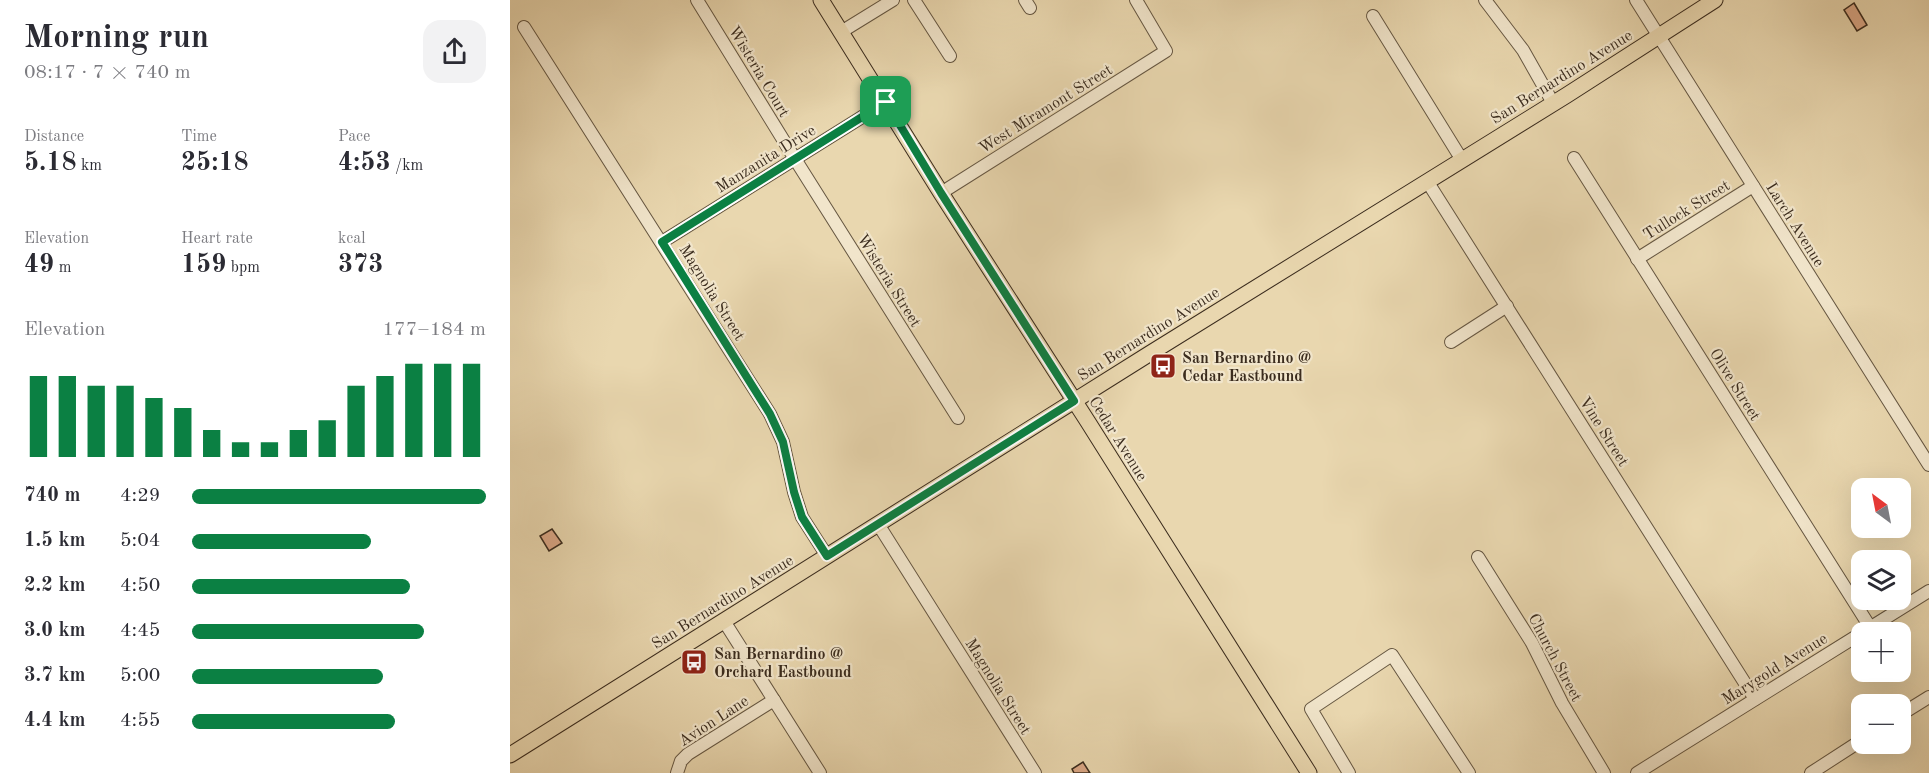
<!DOCTYPE html>
<html lang="en">
<head>
<meta charset="utf-8">
<style>
  body { margin:0; font-family:"Old Standard TT",serif; background:#f2f2f3; color:#2b2b33; height:100vh; display:flex; flex-direction:column; font-size:22px; white-space:nowrap }
  * { box-sizing:border-box; margin:0 }
  p { font-size:20px; color:#7c7c81 }
  .icon { flex:none; width:33px; height:33px; fill:none; stroke:currentColor; stroke-width:2; stroke-linecap:round; stroke-linejoin:round }
  .map { position:relative; flex:1; overflow:hidden }
  .details { display:flex; flex-direction:column; background:#fff; width:510px }
  .details>* { flex:none }
  .needle { width:39px; rotate:328deg }
  .tools { position:absolute; left:1341px; top:478px; display:grid; gap:12px }
  .tools a { display:grid; place-items:center; width:60px; height:60px; border-radius:12px; background:#fff; box-shadow:0 6px 24px #0002; font-size:30px }
  .pin { position:absolute; display:grid; place-items:center; width:51px; height:51px; color:#fff; margin:-26px; border-radius:12px; box-shadow:0 3px 9px #0006 }
  .round { display:grid; place-items:center; flex:none; width:63px; height:63px; border-radius:18px; background:#f2f2f3 }
  .overview { display:flex; align-items:center; justify-content:space-between; height:102px; padding:0 24px }
  h1 { font-size:33px; font-weight:700; line-height:45px }
  .figures { display:grid; grid-template-columns:repeat(3,1fr); gap:9px; height:102px; padding:6px 24px }
  .figures div { display:grid; align-content:center }
  .figures b { font-size:26px; font-weight:700 }
  .figures small { font-size:16px; font-weight:400 }
  .figures p { font-size:16px }
  .chart { height:168px; padding:12px 24px }
  .chart p { display:flex; justify-content:space-between }
  .chart svg { width:100%; height:108px; margin-top:6px; stroke:#0b8043; stroke-width:6 }
  ul { padding:0 24px; list-style:none; font-size:20px }
  li { display:grid; grid-template-columns:96px 72px 1fr; align-items:center; height:45px }
  li i { height:15px; border-radius:8px; background:#0b8043 }
  main { display:flex; flex:1; min-height:0 }
  .map>svg:first-child { display:block }
  .building { fill:#dba887; stroke:#3b2c1e; stroke-width:1.5 }
  .lines { fill:none; stroke-linecap:round; stroke-linejoin:round }
  .minor-casing { stroke:#665742; stroke-width:14 }
  .major-casing { stroke:#3b2c1e; stroke-width:17 }
  .minor { stroke:#f1e5cb; stroke-width:12 }
  .major { stroke:#e9d7af; stroke-width:15 }
  .route-casing { stroke:#fff; stroke-width:12 }
  .route { stroke:#0b8043; stroke-width:8 }
  .labels { text-anchor:middle; stroke-width:4.5; stroke-linejoin:round; paint-order:stroke }
  .street-label { font-size:16px; fill:#3b2c1e; stroke:#f1e5cb }
  .poi-label { font-size:16px; font-weight:bold; fill:#3b2c1e; stroke:#f1e5cb; text-anchor:start }
</style>
</head>
<body>
<main>
<section class="details">
<div class="overview"><div><h1>Morning run</h1><p>08:17 · 7 × 740 m</p></div><a class="round"><svg class="icon" aria-label="share" viewBox="0 0 24 24"><path d="M12 15V3M7 8l5-5 5 5M5 13v7h14v-7"/></svg></a></div>
<div class="figures">
<div><p>Distance</p><b>5.18<small> km</small></b></div>
<div><p>Time</p><b>25:18</b></div>
<div><p>Pace</p><b>4:53<small> /km</small></b></div>
</div>
<div class="figures">
<div><p>Elevation</p><b>49<small> m</small></b></div>
<div><p>Heart rate</p><b>159<small> bpm</small></b></div>
<div><p>kcal</p><b>373</b></div>
</div>
<div class="chart"><p><span>Elevation</span>177–184 m</p>
<svg viewBox="0 0 160 44" preserveAspectRatio="none"><path d="M5 44V11M15 44V11M25 44V15M35 44V15M45 44V20M55 44V24M65 44V33M75 44V38M85 44V38M95 44V33M105 44V29M115 44V15M125 44V11M135 44V6M145 44V6M155 44V6"/></svg>
</div>
<ul>
<li><b>740 m</b>4:29<i style="width:100%"></i></li>
<li><b>1.5 km</b>5:04<i style="width:61%"></i></li>
<li><b>2.2 km</b>4:50<i style="width:74%"></i></li>
<li><b>3.0 km</b>4:45<i style="width:79%"></i></li>
<li><b>3.7 km</b>5:00<i style="width:65%"></i></li>
<li><b>4.4 km</b>4:55<i style="width:69%"></i></li>
</ul>
</section>
<div class="map">
<svg width="1419" height="773" viewBox="0 0 1419 773">
  <rect width="100%" height="100%" fill="#e9d7af"/>
  <filter id="stains"><feTurbulence type="fractalNoise" baseFrequency=".00333" numOctaves="4"/><feColorMatrix values="0 0 0 0 .2 0 0 0 0 .09 0 0 0 0 .02 0 0 0 .5 -.17"/></filter>
  <radialGradient id="worn" r=".72"><stop offset=".6" stop-color="#630" stop-opacity="0"/><stop offset="1" stop-color="#630" stop-opacity=".3"/></radialGradient>
  <g class="building">
    <path d="M1344 3 1357 25 1347 31 1334 10Z"/>
    <path d="M42 529 52 543 39 551 30 536Z"/>
    <path d="M573 762 580 773H564L562 769Z"/>
  </g>
  <g class="lines">
    <defs>
      <g id="minor">
        <path d="M187 0 285 159 448 418"/>
        <path d="M404 0 440 56"/>
        <path d="M515 0 520 8"/>
        <path d="M975 0 1013 50 1043 103"/>
        <path d="M1126 0 1419 465"/>
        <path d="M863 16 952 160"/>
        <path d="M14 27 260 414 273 442 284 492 292 517 317 556"/>
        <path d="M331 32 383 0"/>
        <path d="M1064 158 1360 627"/>
        <path d="M917 181 1245 699"/>
        <path d="M431 193 656 51 626 0"/>
        <path d="M152 242 376 102"/>
        <path d="M1127 259 1243 186"/>
        <path d="M941 342 997 306"/>
        <path d="M368 524 525 773"/>
        <path d="M968 557 1022 643 1052 703 1094 773"/>
        <path d="M214 621 310 773"/>
        <path d="M1390 715 1419 697"/>
        <path d="M167 773 171 761 178 754 264 700"/>
        <path d="M839 773 801 709 882 655 959 773"/>
        <path d="M1127 773 1419 591"/>
        <path d="M1301 773 1352 740"/>
      </g>
      <g id="major">
        <path d="M311 0 431 193 578 422 799 773"/>
        <path d="M0 755 639 354 1057 95 1205 0"/>
      </g>
    </defs>
    <use href="#minor" class="minor-casing"/>
    <use href="#major" class="major-casing"/>
    <use href="#minor" class="minor"/>
    <use href="#major" class="major"/>
  </g>
  <g class="lines">
    <defs>
      <path id="route" d="M376 102 431 193 564 401 317 556 292 517 284 492 273 442 260 414 152 242Z"/>
    </defs>
    <use href="#route" class="route-casing"/>
    <use href="#route" class="route"/>
  </g>
  <defs>
    <symbol id="bus-square" viewBox="-11 -11 22 22"><rect x="-9" y="-9" width="18" height="18" rx="4" fill="#8f2418" stroke="#f1e5cb"/><path d="M-5-6H5V4H4V6H2V4H-2V6H-4V4H-5ZM-3.5-4V0h7V-4ZM-3.5 1.2v1.5H-2V1.2ZM2 1.2v1.5H3.5V1.2Z" fill="#fff"/></symbol>
  </defs>
  <g fill-rule="evenodd">
    <use href="#bus-square" x="638" y="351" width="30" height="30"/>
    <use href="#bus-square" x="169" y="647" width="30" height="30"/>
  </g>
  <g class="labels">
    <g class="street-label">
      <text transform="translate(250 71) rotate(59)" y="6">Wisteria Court</text>
      <text transform="translate(1051 76) rotate(-32)" y="6">San Bernardino Avenue</text>
      <text transform="translate(535 108) rotate(-32)" y="6">West Miramont Street</text>
      <text transform="translate(255 158) rotate(-32)" y="6">Manzanita Drive</text>
      <text transform="translate(1176 209) rotate(-32)" y="6">Tullock Street</text>
      <text transform="translate(1286 224) rotate(58)" y="6">Larch Avenue</text>
      <text transform="translate(380 280) rotate(58)" y="6">Wisteria Street</text>
      <text transform="translate(203 292) rotate(58)" y="6">Magnolia Street</text>
      <text transform="translate(638 333) rotate(-32)" y="6">San Bernardino Avenue</text>
      <text transform="translate(1226 384) rotate(58)" y="6">Olive Street</text>
      <text transform="translate(1095 431) rotate(58)" y="6">Vine Street</text>
      <text transform="translate(609 438) rotate(58)" y="6">Cedar Avenue</text>
      <text transform="translate(212 601) rotate(-32)" y="6">San Bernardino Avenue</text>
      <text transform="translate(1046 657) rotate(62)" y="6">Church Street</text>
      <text transform="translate(1264 668) rotate(-32)" y="6">Marygold Avenue</text>
      <text transform="translate(489 686) rotate(58)" y="6">Magnolia Street</text>
      <text transform="translate(203 720) rotate(-33)" y="6">Avion Lane</text>
    </g>
    <g class="poi-label">
      <text x="672" y="363">San Bernardino @<tspan x="672" dy="18">Cedar Eastbound</tspan></text>
      <text x="204" y="659">San Bernardino @<tspan x="204" dy="18">Orchard Eastbound</tspan></text>
    </g>
  </g>
  <rect width="100%" height="100%" filter="url(#stains)"/>
  <rect width="100%" height="100%" fill="url(#worn)"/>
</svg>
<div class="tools">
<a><svg class="needle" viewBox="-14 -14 28 28"><path d="M0-13l5 13h-10z" fill="#e53935"/><path d="M0 13l5-13h-10z" fill="#7c7c81"/></svg></a>
<a><svg class="icon" aria-label="layers" viewBox="0 0 24 24"><path d="M12 4l9 5-9 5-9-5zM3 14l9 5 9-5"/></svg></a>
<a>+</a>
<a>−</a>
</div>
<div class="pin" style="left:376px;top:102px;background:#1e9e55"><svg class="icon" aria-label="arrive" viewBox="0 0 24 24"><path d="M6 21V4h12l-3 4 3 4H6"/></svg></div>
</div>
</main>
</body>
</html>
